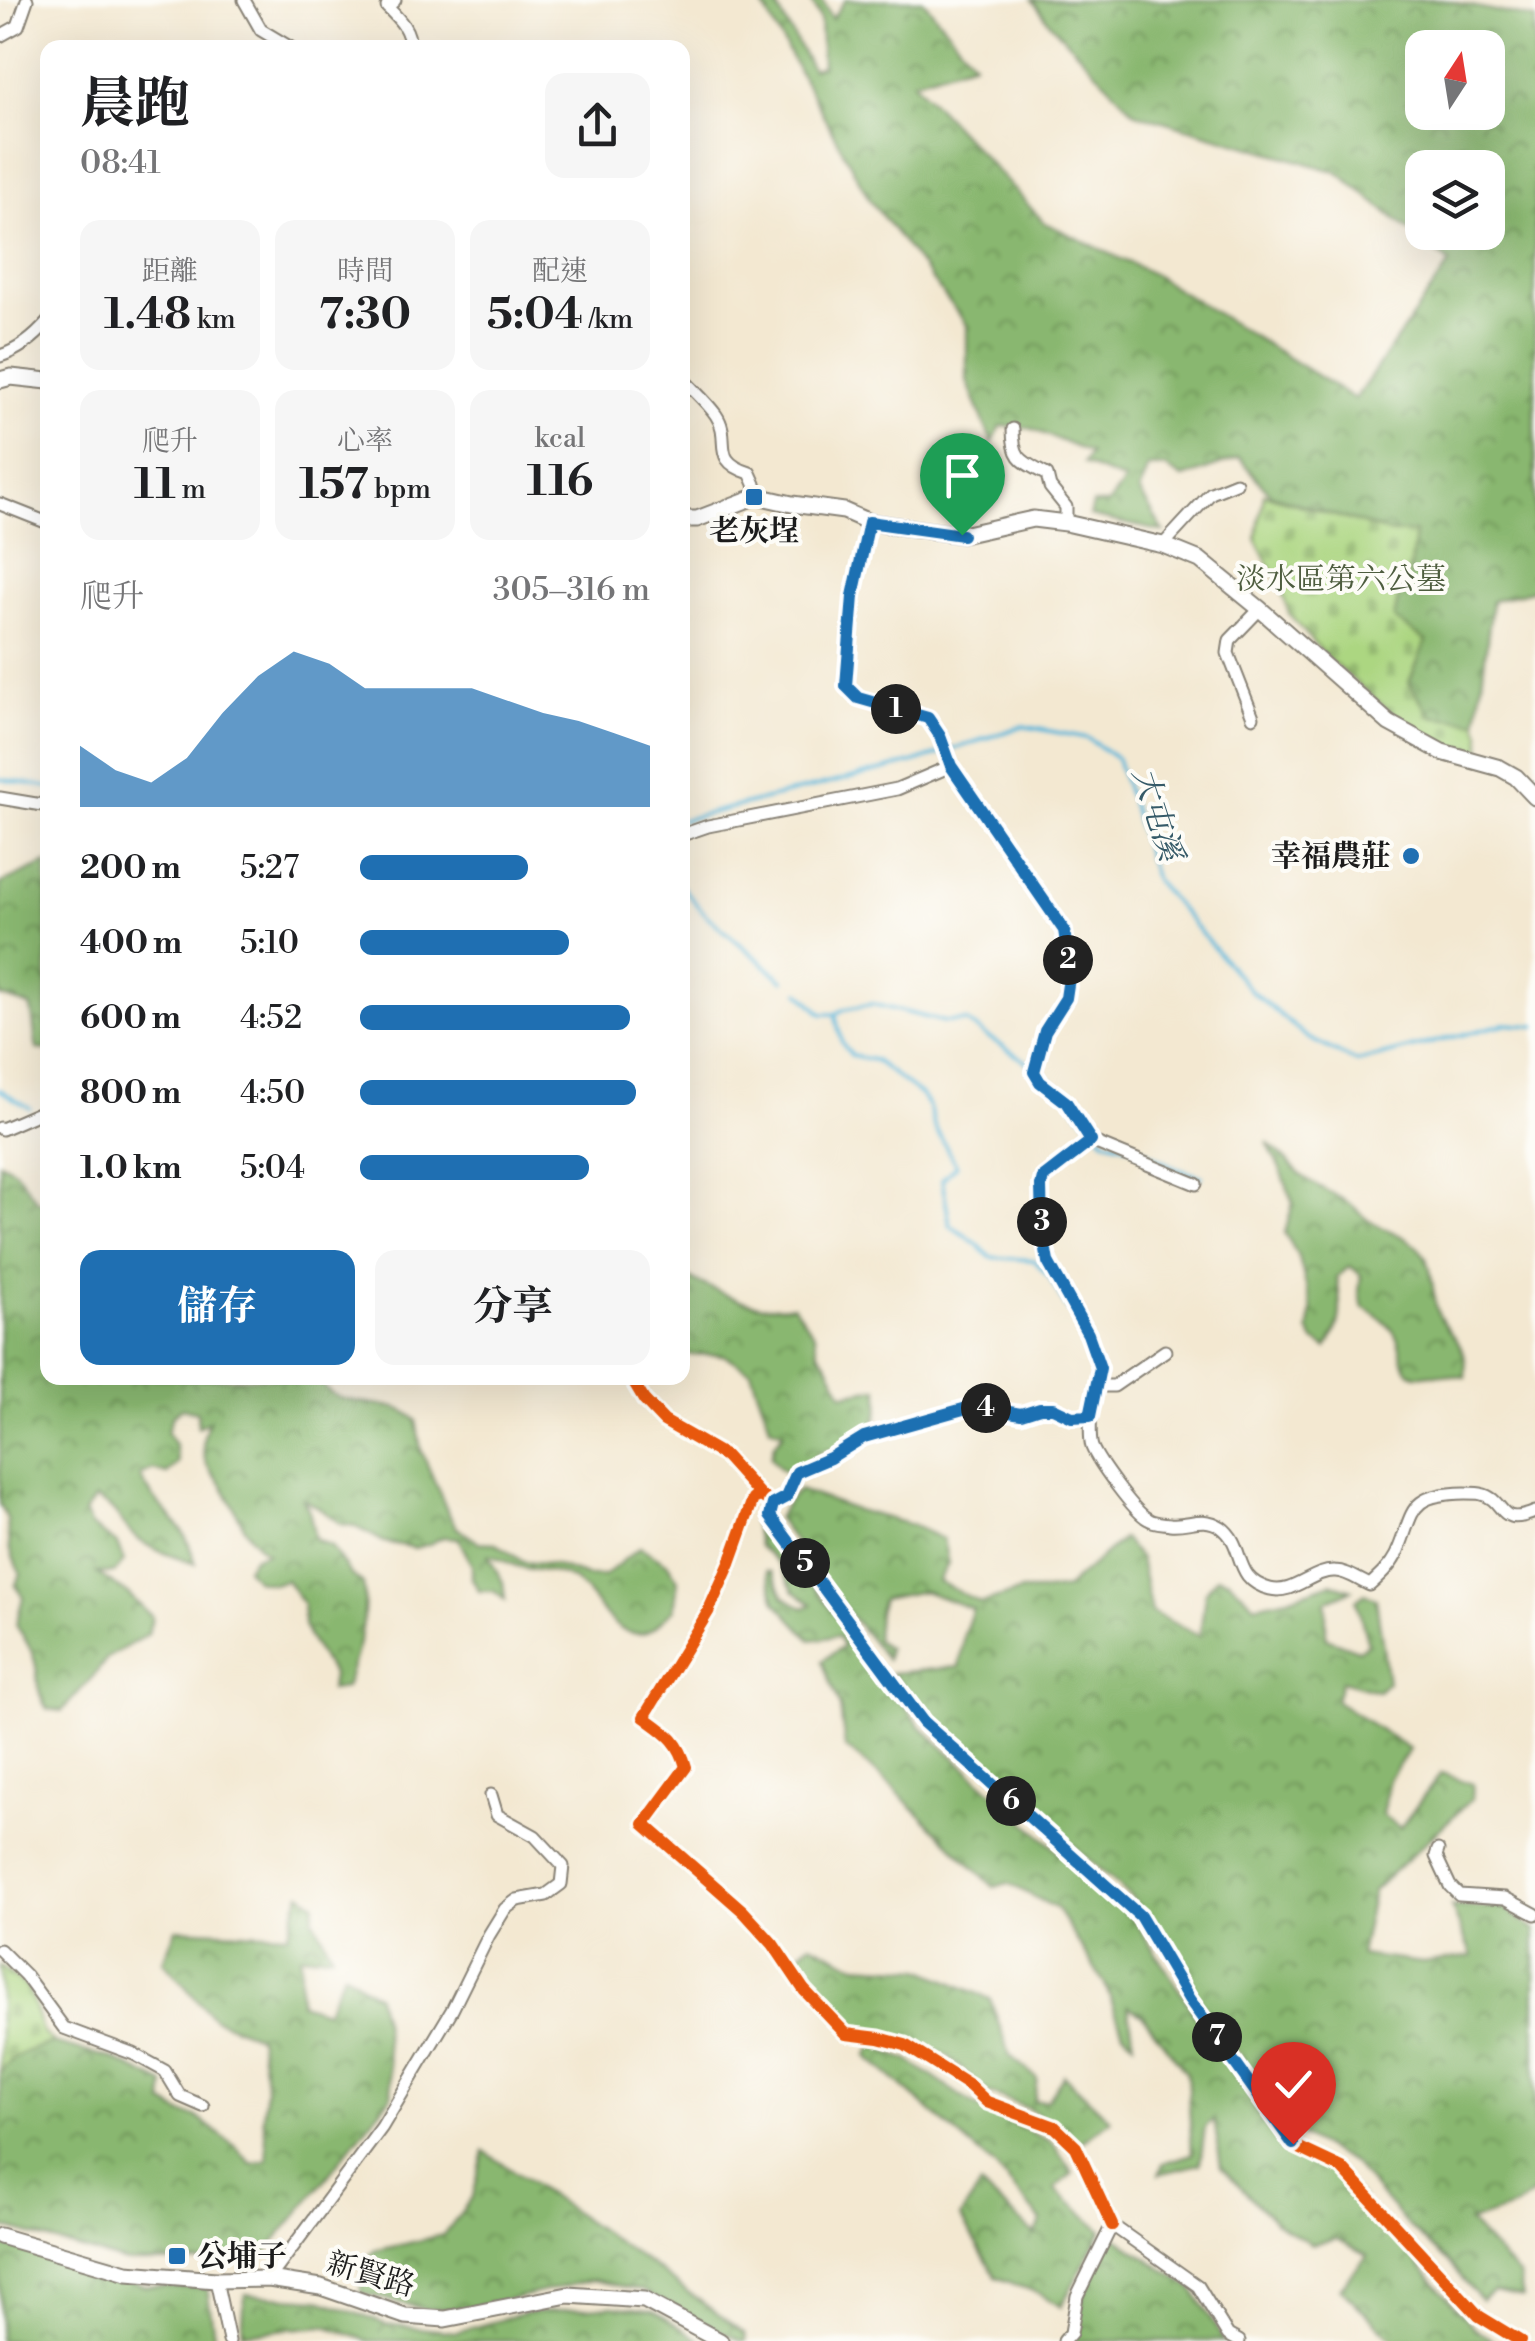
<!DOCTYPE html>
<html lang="zh-TW">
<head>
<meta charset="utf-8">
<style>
  body { margin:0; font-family:"Libre Bodoni","Noto Serif TC",serif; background:#f6f6f6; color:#202124; height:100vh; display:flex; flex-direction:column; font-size:38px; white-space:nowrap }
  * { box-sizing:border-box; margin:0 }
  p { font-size:32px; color:#757577 }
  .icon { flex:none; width:55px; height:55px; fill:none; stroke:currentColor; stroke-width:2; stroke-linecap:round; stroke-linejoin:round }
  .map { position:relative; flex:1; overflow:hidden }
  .details { position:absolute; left:40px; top:40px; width:650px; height:1345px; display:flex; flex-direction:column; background:#fff; border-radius:20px; box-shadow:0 10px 40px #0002 }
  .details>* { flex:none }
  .needle { width:65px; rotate:12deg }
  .buttons { position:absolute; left:1405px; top:30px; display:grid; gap:20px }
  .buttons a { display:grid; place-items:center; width:100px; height:100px; border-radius:20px; background:#fff; box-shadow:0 10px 40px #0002; font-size:50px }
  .pin { position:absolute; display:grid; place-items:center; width:85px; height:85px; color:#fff; margin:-102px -42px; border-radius:50% 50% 50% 0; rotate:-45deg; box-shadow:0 0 10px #0007 }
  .pin .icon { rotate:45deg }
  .km { position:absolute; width:50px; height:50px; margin:-25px; border-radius:50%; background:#222; color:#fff; font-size:28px; line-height:50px; text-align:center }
  .round { display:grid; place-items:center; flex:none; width:105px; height:105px; border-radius:20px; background:#f6f6f6 }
  .overview { display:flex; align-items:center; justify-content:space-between; height:170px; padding:0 40px }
  h1 { font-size:55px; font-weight:700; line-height:75px }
  .figures { display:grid; grid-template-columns:repeat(3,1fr); gap:15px; height:170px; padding:10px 40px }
  .figures div { display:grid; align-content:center; border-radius:20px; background:#f6f6f6; text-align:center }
  .figures b { font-size:42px; font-weight:700 }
  .figures small { font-size:28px; font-weight:400 }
  .figures p { font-size:28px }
  .chart { height:280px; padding:20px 40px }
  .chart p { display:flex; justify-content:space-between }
  .chart svg { width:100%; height:180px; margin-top:10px; fill:#1f6fb2; opacity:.7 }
  .primary-button { display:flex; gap:20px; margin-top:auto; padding:20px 40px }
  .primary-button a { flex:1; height:115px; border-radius:20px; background:#1f6fb2; color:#fff; font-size:40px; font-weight:700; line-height:115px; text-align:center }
  .primary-button a+a { background:#f6f6f6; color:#202124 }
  ul { padding:0 40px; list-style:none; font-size:32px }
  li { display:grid; grid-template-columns:160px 120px 1fr; align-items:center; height:75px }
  li i { height:25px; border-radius:12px; background:#1f6fb2 }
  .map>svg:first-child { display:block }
  .forest { fill:url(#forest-crowns); stroke:#526a46; stroke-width:2.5; fill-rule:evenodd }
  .cemetery { fill:url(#cemetery-stones); stroke:#64794e; stroke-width:2.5 }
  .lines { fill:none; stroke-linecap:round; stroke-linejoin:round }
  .stream { stroke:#5bb7d9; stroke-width:4 }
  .street-casing { stroke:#888276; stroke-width:15 }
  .secondary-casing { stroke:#888276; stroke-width:19 }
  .street { stroke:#fff; stroke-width:11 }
  .secondary { stroke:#fff; stroke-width:15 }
  .cycleway-casing { stroke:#fdfcf7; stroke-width:19 }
  .cycleway { stroke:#e8590c; stroke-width:12 }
  .route-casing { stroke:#fff; stroke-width:20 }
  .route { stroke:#1f6fb2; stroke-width:12 }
  .poi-dot { fill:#1f6fb2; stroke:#fdfcf7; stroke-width:4 }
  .labels { text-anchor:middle; stroke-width:8; stroke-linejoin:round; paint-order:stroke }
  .poi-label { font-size:30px; font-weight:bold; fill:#1c1c1c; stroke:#fdfcf7 }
  .park-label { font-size:30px; fill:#4e5d3f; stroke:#fdfcf7 }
  .street-label { font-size:30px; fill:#1c1c1c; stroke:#fdfcf7 }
  .water-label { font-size:32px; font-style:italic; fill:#355a68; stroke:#fdfcf7 }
</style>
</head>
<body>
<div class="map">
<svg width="1535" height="2341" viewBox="0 0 1535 2341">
  <defs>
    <pattern id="forest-crowns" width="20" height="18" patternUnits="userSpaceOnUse" patternTransform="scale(2.5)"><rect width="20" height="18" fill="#89b76f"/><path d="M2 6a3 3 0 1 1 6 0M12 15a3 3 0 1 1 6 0" fill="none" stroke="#6f945a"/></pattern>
    <pattern id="cemetery-stones" width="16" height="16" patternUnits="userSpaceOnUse" patternTransform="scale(2.5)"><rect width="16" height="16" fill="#acd681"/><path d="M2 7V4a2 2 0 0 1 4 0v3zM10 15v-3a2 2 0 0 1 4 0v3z" fill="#93b76f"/></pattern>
  </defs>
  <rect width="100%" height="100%" fill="#fdfcf7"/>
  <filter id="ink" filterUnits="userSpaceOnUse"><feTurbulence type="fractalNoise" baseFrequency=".01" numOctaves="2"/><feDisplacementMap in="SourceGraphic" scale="20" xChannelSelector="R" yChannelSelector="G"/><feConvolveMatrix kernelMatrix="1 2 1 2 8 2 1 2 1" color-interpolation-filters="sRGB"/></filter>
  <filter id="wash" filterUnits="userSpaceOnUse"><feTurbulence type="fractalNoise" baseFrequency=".0048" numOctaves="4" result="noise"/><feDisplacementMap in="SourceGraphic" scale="40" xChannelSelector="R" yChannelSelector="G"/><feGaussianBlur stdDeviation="2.25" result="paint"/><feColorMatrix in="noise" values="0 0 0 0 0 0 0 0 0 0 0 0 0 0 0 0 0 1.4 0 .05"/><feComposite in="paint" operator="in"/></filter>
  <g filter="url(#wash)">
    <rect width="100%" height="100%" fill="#f3e8d1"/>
    <g class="forest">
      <path d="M763 0H773L812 69 822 66 820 18 810 0H822L832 19 845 0H923L974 62 913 81 1045 223 1151 273 1355 399 1450 263 1337 172 1135 113 1051 24 1032 0H1443L1535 19V589L1492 601 1477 722 1431 717 1409 682 1394 619 1401 583 1409 581 1410 561 1392 533 1271 495 1239 458 1183 478 1165 467H1148L1139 491 1164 532 1090 516 1093 504H1108L1125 481 1083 464 1090 453 1030 428 1001 426 992 443 967 381V325L870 200 762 4ZM1422 48H1488V112H1422ZM1422 168H1488V232H1422Z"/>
      <path d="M47 863V1050L37 1049C33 1034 35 1021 30 1006L0 996V884Z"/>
      <path d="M1267 1142C1280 1152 1289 1164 1301 1175 1317 1188 1338 1194 1354 1207 1361 1212 1364 1219 1371 1222 1390 1232 1412 1237 1424 1255 1435 1272 1431 1297 1439 1315 1451 1341 1469 1342 1465 1377 1455 1376 1443 1374 1433 1374 1427 1374 1422 1376 1416 1375 1400 1369 1403 1354 1398 1341 1393 1325 1376 1315 1363 1307L1359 1292 1361 1275 1350 1266 1337 1277C1341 1307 1344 1322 1327 1348L1314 1341 1308 1330 1312 1310 1299 1258 1285 1233 1293 1203 1283 1175Z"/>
      <path d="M0 1162 15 1170 38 1202 47 1201 48 1378H318C332 1408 375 1399 402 1410 406 1411 412 1417 416 1420L421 1450 449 1515 457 1528 478 1542 496 1543 523 1562 554 1565 587 1576H604L640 1547 668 1564 678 1580 674 1610C663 1617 655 1631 643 1633 610 1639 597 1594 571 1579 554 1569 535 1572 517 1566 506 1563 500 1557 488 1556L503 1582 505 1600 494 1591H479L472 1579V1565L458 1538 443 1537 429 1544 415 1548 384 1542 355 1526 341 1524 318 1507 303 1499 309 1510 315 1539 331 1546 350 1574 363 1584C369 1618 356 1656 345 1688L330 1690 332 1674 308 1637 303 1621V1604L286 1580 273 1584 256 1580 246 1568 254 1557 267 1553C244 1537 237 1510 223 1487 217 1477 208 1471 205 1460 201 1446 203 1434 209 1421L198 1427 197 1412 182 1408 172 1416 167 1432 175 1445 178 1463 167 1474 153 1470 140 1476C150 1498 169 1512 182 1531 189 1541 192 1552 195 1564 175 1557 151 1550 135 1537 118 1522 119 1509 95 1499L84 1513 91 1526 117 1544 124 1561 114 1573H97L127 1593 152 1617 148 1634 107 1658 96 1673 62 1711 47 1709C36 1693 39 1680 35 1662 32 1648 23 1636 16 1625L23 1597 15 1586 21 1574 9 1549 7 1519 0 1504Z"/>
      <path d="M682 1275C718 1290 752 1313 793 1305L814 1334 818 1352 827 1363 843 1394 878 1388C885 1416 867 1445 841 1456L828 1449C810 1455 809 1465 795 1476L780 1469 771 1457 774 1444 784 1432 770 1427C765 1407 756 1390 751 1371L723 1355 683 1354Z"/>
      <path d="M799 1490 853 1509 912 1525 943 1539 948 1564 938 1581 981 1603 1021 1591H1046L1066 1588 1123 1538 1140 1559 1151 1612 1200 1636 1205 1593 1217 1577 1229 1580 1255 1605 1288 1598 1331 1583 1352 1590 1326 1601V1638L1358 1650 1368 1644 1356 1600 1365 1593 1376 1599 1388 1682 1378 1691 1341 1681 1336 1701 1410 1749 1389 1779 1382 1815 1400 1828 1441 1773 1473 1784 1472 1799 1373 1891 1360 1955 1423 1963 1472 1956 1451 1906 1504 1908 1535 1930V2196L1532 2194 1516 2207 1469 2222 1519 2276 1523 2297 1493 2291 1481 2300 1447 2261 1406 2224 1354 2164 1297 2133 1198 1998 1133 1899 972 1756 923 1709 891 1673 959 1667 964 1634 973 1609 924 1591 882 1599 878 1612 876 1640 888 1648 886 1659 824 1583 777 1518 791 1497Z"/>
      <path d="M765 1507 772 1532 920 1726 1136 1922 1230 2069 1293 2155 1339 2173 1474 2328 1495 2341H1394L1340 2288 1368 2255 1337 2239 1311 2244 1275 2222 1221 2167 1214 2119 1205 2127 1200 2164 1159 2174 1163 2163 1192 2154 1187 2073 1142 2015 1128 2006 1134 2042 1123 2032 1105 1984 1057 1909 1008 1883 994 1887 882 1777 845 1747 840 1707 822 1661 843 1646 838 1636 811 1640 776 1602 767 1571 772 1572 784 1597 804 1608 812 1604 793 1591 780 1565 759 1546 753 1522Z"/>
      <path d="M301 1893 315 1903 313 1918 332 1954 300 1956V2003L326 2011 344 1972 377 1996 383 2021 392 2095 301 2210 257 2262H126L0 2226V2072L3 2067 20 2053 53 2043 111 2058 165 2084 163 2102 183 2114 197 2117 237 2148 252 2164 268 2160 263 2115 266 2087 258 2037 213 2018 163 1961 176 1929 287 1934Z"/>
      <path d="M811 1943 856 1965 921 1969 990 1999 1010 2056 1037 2078 1034 2101 1047 2100 1064 2075 1111 2120 1080 2143 1027 2108 986 2092 948 2056 911 2041 851 2026 791 1960Z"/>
      <path d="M873 2046 908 2060 980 2109 1052 2142 1073 2173 1055 2189 1102 2230 1061 2307 1041 2294 996 2277 960 2217 981 2186 1035 2235 1042 2221 994 2166 867 2056Z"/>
      <path d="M484 2151 658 2270 745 2334 746 2341H741L644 2291 593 2280 467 2309H424L361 2293 363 2263 374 2251 444 2235 473 2196Z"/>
      <path d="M1112 2235 1193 2289 1224 2341H1075L1083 2296Z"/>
      <path d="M0 2244 145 2286 207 2288 215 2341H0Z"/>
      <path d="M245 2294 318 2299 385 2324 456 2332 525 2313 613 2306 653 2310 702 2341H369L326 2326 242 2333Z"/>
    </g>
    <g class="cemetery">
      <path d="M1264 494 1392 533 1415 532 1409 582 1401 583 1394 619 1426 641 1409 682 1431 716 1477 722 1481 733 1480 757 1443 746 1409 728 1325 656 1289 614 1281 588 1256 539Z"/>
      <path d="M0 1966 28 1988 43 2033 53 2043C32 2049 14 2053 0 2072Z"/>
    </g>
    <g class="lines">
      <g class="stream">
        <path d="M0 779 48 787"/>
        <path d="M682 820 915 762 1023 726 1087 738 1117 759 1155 880 1251 991 1308 1038 1357 1062 1504 1024 1535 1026"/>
        <path d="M682 887 707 916 784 981"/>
        <path d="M800 992 822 1014H835L845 1009 872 1004 945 1022 966 1021 988 1037 1032 1065"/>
        <path d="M835 1014 842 1043 852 1056 874 1060 921 1095 929 1107 934 1126 956 1165 942 1180 950 1225 977 1244 990 1257 1034 1260 1050 1278 1069 1311"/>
        <path d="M1039 1070 1065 1095"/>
        <path d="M0 1090 30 1108"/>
        <path d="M1075 1106 1105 1140 1143 1149 1174 1168 1202 1177"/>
        <path d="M47 1118H48"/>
      </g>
    </g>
  </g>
  <g filter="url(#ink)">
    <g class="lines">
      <defs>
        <g id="street">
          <path d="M244 0 261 30 291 48"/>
          <path d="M395 0 387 7C399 19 410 29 410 48"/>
          <path d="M0 36 18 26 27 0"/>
          <path d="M0 356C19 350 35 337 48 322"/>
          <path d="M682 378C693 390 707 402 716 415 733 440 708 460 750 473L755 484 757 496"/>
          <path d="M1013 429C1013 460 1022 461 1047 475L1050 487 1066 507V523"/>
          <path d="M0 504 48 523"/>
          <path d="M1163 545 1211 493 1236 483"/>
          <path d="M1253 717 1228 653 1230 640 1260 609"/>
          <path d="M0 798 48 806"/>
          <path d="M682 835 708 826 897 789 951 766"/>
          <path d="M0 1128 2 1129 48 1109"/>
          <path d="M1091 1141 1196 1184"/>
          <path d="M631 1378 644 1400 664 1421 725 1456 761 1496 753 1499 730 1563 708 1612 644 1717C666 1733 679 1740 686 1767L644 1824 743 1911 773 1944 804 1990 846 2034 879 2038 905 2045 970 2086 987 2102 1055 2127 1076 2147 1112 2225"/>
          <path d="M1096 1386H1114L1165 1351"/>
          <path d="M1090 1416C1091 1425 1089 1438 1092 1447 1098 1461 1134 1512 1148 1519 1153 1523 1164 1523 1170 1524 1189 1526 1203 1515 1221 1527 1247 1546 1231 1579 1270 1589 1294 1595 1312 1570 1335 1571 1347 1571 1358 1580 1370 1585 1380 1576 1390 1567 1396 1555 1415 1513 1405 1494 1465 1493 1466 1493 1479 1493 1481 1494 1507 1500 1496 1528 1535 1512"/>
          <path d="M767 1500 773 1504 770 1516 923 1722 1139 1917 1189 1999 1293 2145 1342 2168 1479 2316 1520 2341"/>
          <path d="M773 1504 786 1497 797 1472 830 1458 863 1437 974 1406 1021 1415 1040 1408H1053L1072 1417 1090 1416 1100 1368 1088 1335 1049 1261 1042 1228 1041 1185 1043 1177 1091 1141 1066 1102 1040 1082 1034 1072 1045 1031 1066 998 1070 971 1063 930 951 766 940 736 929 718 859 698 846 686 853 596 869 522"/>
          <path d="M1438 1850 1436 1856 1450 1886 1459 1895 1505 1898 1535 1914"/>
          <path d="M0 1950 25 1975 64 2028 134 2054 165 2071 180 2096 203 2106"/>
          <path d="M269 2279 382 2127 452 2010 489 1935 505 1909 517 1900 546 1895 561 1884 563 1866 535 1836 497 1815 491 1795"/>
          <path d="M216 2280 229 2341"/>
          <path d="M1064 2341 1071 2333 1077 2296 1112 2225 1198 2286 1228 2335 1239 2341"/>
        </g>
        <g id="secondary">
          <path d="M0 380 11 377 48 381"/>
          <path d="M682 519H697L757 496 792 504 844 511 869 522 962 535 1033 519 1066 523 1163 545 1200 560 1260 609 1389 723 1442 752 1500 768 1516 777 1535 797"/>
          <path d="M0 2236 127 2273 216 2280 269 2279 321 2287 405 2316 445 2319 568 2295 644 2300 720 2341"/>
        </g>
      </defs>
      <use href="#street" class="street-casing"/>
      <use href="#secondary" class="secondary-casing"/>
      <use href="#street" class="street"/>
      <use href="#secondary" class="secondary"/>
      <defs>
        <g id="cycleway">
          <path d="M631 1378 644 1400 664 1421 725 1456 761 1496 753 1499 730 1563 708 1612 644 1717C666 1733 679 1740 686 1767L644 1824 743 1911 773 1944 804 1990 846 2034 879 2038 905 2045 970 2086 987 2102 1055 2127 1076 2147 1112 2225"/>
          <path d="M764 1498 773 1504 770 1516 923 1722 1139 1917 1189 1999 1293 2145 1342 2168 1479 2316 1520 2341"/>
          <path d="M773 1504 786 1497 797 1472 830 1458 863 1437 974 1406 1021 1415 1040 1408H1053L1072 1417 1090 1416 1100 1368 1088 1335 1049 1261 1042 1228 1041 1185 1043 1177 1091 1141 1066 1102 1040 1082 1034 1072 1045 1031 1066 998 1070 971 1063 930 951 766 940 736 929 718 859 698 846 686 853 596 869 522"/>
        </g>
      </defs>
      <use href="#cycleway" class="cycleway-casing"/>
      <use href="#cycleway" class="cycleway"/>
    </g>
  </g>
  <g class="lines" filter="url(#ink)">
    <defs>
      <path id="route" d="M962 535 869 522 853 596 846 686 858 698 928 718 940 736 951 766 1064 930 1070 971 1066 998 1045 1031 1034 1072 1040 1082 1066 1102 1091 1141 1043 1178 1041 1186 1042 1228 1048 1262 1088 1334 1100 1368 1090 1416 1072 1417 1053 1408H1040L1021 1414 974 1406 864 1437 830 1458 797 1472 786 1497 773 1504 770 1516 923 1722 1140 1916 1189 1999 1293 2144"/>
    </defs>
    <use href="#route" class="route-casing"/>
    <use href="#route" class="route"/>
  </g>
  <g class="poi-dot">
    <rect x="744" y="487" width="20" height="20" rx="5"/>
    <circle cx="1411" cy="856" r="10"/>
    <rect x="167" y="2246" width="20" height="20" rx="5"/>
  </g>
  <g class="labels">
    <g class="poi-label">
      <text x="754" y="541">老灰埕</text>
      <text x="1391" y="866" text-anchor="end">幸福農莊</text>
      <text x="197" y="2266" text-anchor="start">公埔子</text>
    </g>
    <g class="park-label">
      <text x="1341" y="589">淡水區第六公墓</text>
    </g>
    <g class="street-label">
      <text transform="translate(371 2274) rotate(16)" y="10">新賢路</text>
    </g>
    <g class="water-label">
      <text transform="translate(1158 814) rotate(72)" y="11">大屯溪</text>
    </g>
  </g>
</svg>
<div class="buttons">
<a><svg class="needle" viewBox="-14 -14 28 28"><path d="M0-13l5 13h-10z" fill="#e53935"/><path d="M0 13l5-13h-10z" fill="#757577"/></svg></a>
<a><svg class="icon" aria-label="layers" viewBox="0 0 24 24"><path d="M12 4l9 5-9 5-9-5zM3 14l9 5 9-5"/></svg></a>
</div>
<div class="pin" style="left:962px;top:535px;background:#1e9e55"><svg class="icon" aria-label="arrive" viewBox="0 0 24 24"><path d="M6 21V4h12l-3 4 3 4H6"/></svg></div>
<div class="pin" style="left:1293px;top:2144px;background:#d93025"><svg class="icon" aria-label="check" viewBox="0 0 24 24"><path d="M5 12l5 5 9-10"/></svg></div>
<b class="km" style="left:896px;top:709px">1</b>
<b class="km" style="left:1068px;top:960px">2</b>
<b class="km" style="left:1042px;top:1222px">3</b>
<b class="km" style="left:986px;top:1408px">4</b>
<b class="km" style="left:805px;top:1563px">5</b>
<b class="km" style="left:1011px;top:1801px">6</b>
<b class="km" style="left:1217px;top:2037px">7</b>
<section class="details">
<div class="overview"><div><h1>晨跑</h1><p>08:41</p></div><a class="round"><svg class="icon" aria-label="share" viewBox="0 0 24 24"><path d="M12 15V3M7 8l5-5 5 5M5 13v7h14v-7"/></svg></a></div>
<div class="figures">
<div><p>距離</p><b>1.48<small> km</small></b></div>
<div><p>時間</p><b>7:30</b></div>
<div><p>配速</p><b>5:04<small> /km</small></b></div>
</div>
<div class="figures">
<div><p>爬升</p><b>11<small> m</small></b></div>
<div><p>心率</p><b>157<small> bpm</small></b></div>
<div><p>kcal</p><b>116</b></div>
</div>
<div class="chart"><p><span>爬升</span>305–316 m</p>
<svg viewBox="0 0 160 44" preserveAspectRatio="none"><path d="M0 44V29L10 35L20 38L30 32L40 21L50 12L60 6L70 9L80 15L90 15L100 15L110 15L120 18L130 21L140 23L150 26L160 29V44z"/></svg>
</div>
<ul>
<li><b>200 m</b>5:27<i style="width:58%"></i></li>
<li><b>400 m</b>5:10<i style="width:72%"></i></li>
<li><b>600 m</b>4:52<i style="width:93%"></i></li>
<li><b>800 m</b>4:50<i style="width:95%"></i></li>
<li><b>1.0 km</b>5:04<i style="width:79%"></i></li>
</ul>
<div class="primary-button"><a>儲存</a><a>分享</a></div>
</section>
</div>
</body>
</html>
